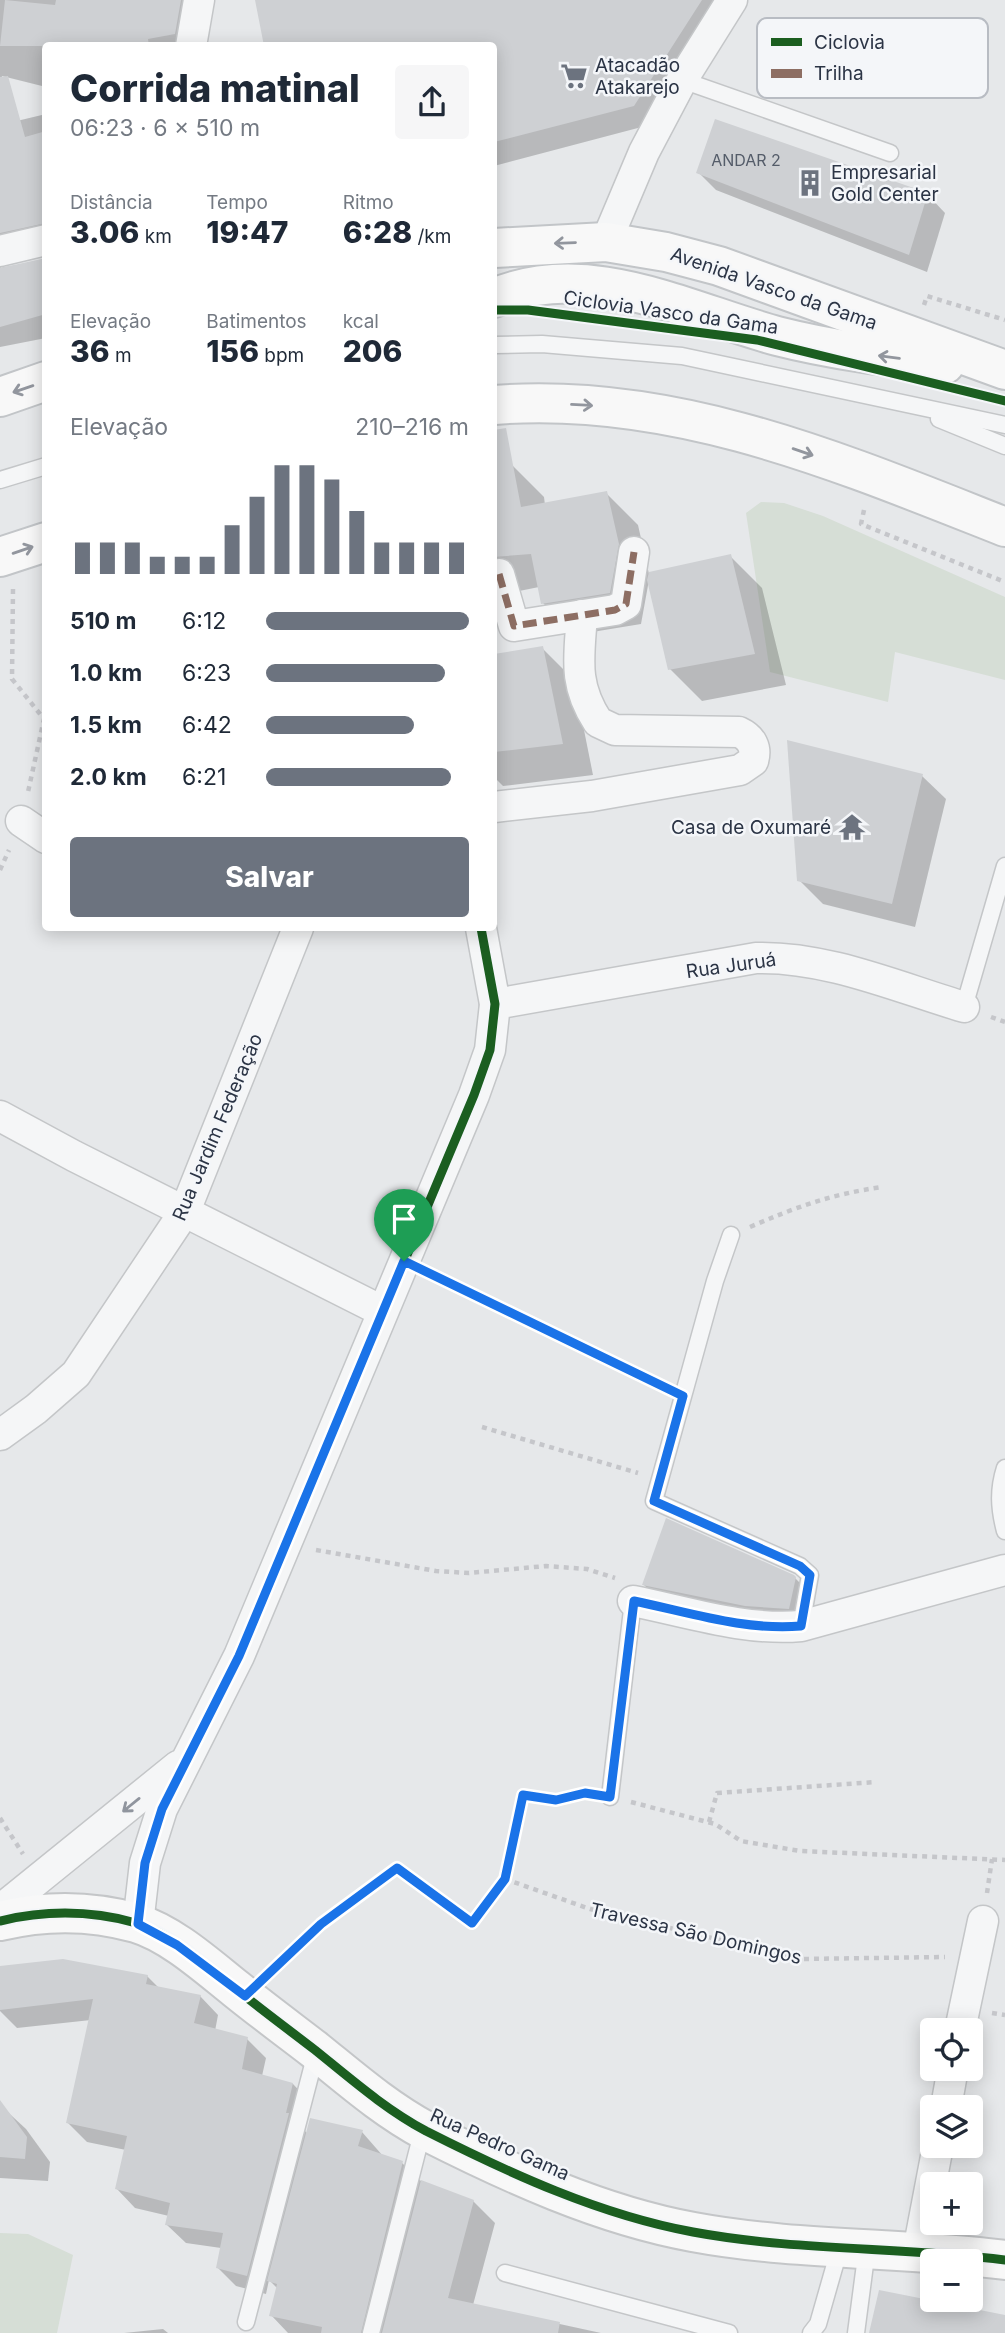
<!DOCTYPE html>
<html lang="pt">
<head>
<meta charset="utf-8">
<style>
  body { margin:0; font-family:Inter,sans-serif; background:#f6f6f7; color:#1f2937; height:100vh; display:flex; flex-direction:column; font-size:26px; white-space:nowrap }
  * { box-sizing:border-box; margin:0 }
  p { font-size:23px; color:#747a83 }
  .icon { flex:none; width:38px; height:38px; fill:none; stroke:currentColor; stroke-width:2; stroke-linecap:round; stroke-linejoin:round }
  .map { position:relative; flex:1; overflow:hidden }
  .details { position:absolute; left:42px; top:42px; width:455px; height:889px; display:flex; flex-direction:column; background:#fff; border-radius:7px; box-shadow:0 4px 18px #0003 }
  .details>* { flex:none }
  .tools { position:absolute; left:920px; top:2018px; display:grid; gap:14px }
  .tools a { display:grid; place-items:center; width:63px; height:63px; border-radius:7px; background:#fff; box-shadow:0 4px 18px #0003; font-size:35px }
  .pin { position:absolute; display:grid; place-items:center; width:60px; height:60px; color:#fff; margin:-72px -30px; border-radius:50% 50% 50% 0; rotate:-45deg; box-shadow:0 0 7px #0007 }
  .pin .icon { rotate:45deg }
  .round { display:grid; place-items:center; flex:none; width:74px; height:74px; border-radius:7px; background:#f6f6f7 }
  .headline { display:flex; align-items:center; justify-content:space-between; height:119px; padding:0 28px }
  h1 { font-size:38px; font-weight:800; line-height:52px }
  .figures { display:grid; grid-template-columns:repeat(3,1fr); gap:10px; height:119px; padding:7px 28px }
  .figures div { display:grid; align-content:center }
  .figures b { font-size:30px; font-weight:800 }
  .figures small { font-size:19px; font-weight:400 }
  .figures p { font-size:19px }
  .chart { height:196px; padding:14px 28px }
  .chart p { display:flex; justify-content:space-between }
  .chart svg { width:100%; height:126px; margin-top:7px; stroke:#6c737f; stroke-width:6 }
  .action { display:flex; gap:14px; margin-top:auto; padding:14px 28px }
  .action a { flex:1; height:80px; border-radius:7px; background:#6c737f; color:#fff; font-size:28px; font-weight:800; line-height:80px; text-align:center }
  ul { padding:0 28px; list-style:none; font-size:23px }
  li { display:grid; grid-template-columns:112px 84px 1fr; align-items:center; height:52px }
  li i { height:18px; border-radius:9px; background:#6c737f }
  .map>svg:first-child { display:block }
  .green { fill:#d6ded6 }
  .shadow { fill:#0003 }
  .building { fill:#ced0d3 }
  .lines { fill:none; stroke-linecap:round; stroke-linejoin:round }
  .lane-casing { stroke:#c4c6c8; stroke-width:19 }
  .street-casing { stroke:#c4c6c8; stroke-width:33 }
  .secondary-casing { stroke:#c4c6c8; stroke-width:42 }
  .primary-casing { stroke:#c2c5c8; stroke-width:42 }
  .path { stroke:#c5c6ca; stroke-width:4.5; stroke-dasharray:5 5; stroke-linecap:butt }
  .lane { stroke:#f5f6f7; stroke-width:16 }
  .street { stroke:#f5f6f7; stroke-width:30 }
  .secondary { stroke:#f8f8f8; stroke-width:38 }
  .primary { stroke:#f8f8f8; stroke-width:38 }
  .quiet { stroke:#8d6e63; stroke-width:7; stroke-dasharray:14 7; stroke-linecap:butt }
  .cycleway-casing { stroke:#f4f6f9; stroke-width:13 }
  .cycleway { stroke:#1b5e20; stroke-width:9 }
  .oneway { stroke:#92969e }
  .oneway2 { stroke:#90959e }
  .route-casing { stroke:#fff; stroke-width:14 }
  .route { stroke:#1a73e8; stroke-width:9 }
  .labels { text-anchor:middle; stroke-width:5; stroke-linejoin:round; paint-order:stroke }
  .number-label { font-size:16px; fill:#545c69 }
  .poi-label { font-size:19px; fill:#2b3445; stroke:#f4f6f9; text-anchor:start }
  .street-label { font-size:19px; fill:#2b3445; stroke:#f4f6f9 }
  .key { fill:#f4f6f9; stroke:#b8bcc3; stroke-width:2 }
  .key-label { font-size:19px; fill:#2b3445 }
</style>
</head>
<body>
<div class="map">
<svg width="1005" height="2333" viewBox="0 0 1005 2333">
  <rect width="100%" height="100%" fill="#e6e8ea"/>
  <g class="green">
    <path d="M761 502 784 503 823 516 1005 597V680L895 652 888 702 770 672 746 513Z"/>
    <path d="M0 2233 28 2234 73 2255 57 2333H0Z"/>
  </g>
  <g class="shadow">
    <path d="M0 0H208L196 46H46V87L2 76 0 101Z"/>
    <path d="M256 0H734L653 124 494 166V46Z"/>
    <path d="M46 114V246L15 253 0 268V125Z"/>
    <path d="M698 172 927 194 945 213 927 272 716 190Z"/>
    <path d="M46 260V338L0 347V268Z"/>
    <path d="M512 465 544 497 545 505 606 493 638 525 649 574 730 556 762 588 786 685 702 701 670 669 649 580 641 624 574 635 543 603 539 587 494 596V468Z"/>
    <path d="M542 648 574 680 593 775 503 786 494 777V656Z"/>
    <path d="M922 776 946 799 915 927 823 904 799 880Z"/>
    <path d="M795 1578 808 1591 801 1620 656 1597 644 1585Z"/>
    <path d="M0 1968 147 1976 159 1988 200 1996 218 2015 215 2031 247 2039 266 2058 262 2076 293 2084 311 2103 305 2131 308 2134 362 2132 383 2156 402 2163 423 2183 473 2201 495 2223 473 2305 601 2333H288L271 2315 277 2288 269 2280 266 2294 236 2286 217 2267 221 2248 186 2243 167 2225 169 2216 135 2208 117 2189 126 2150 87 2142 68 2123 91 2020 17 2028 0 2011Z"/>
    <path d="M0 2105 26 2129 50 2162 48 2181 0 2178Z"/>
    <path d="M163 2329 168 2333H124Z"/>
  </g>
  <g class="building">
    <path d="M5 0 55 5 56 0H181L175 34 148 39 149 46H0Z"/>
    <path d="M255 0H702L634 106 494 142V46H264Z"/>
    <path d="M8 76 25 137 46 131V223L0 233V77Z"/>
    <path d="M715 119 928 193 909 255 696 173Z"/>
    <path d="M46 258V314L0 327V268Z"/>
    <path d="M506 428 521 507 607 491 619 544 610 593 541 604 531 554 494 557V430Z"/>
    <path d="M731 554 755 654 668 670 647 580 649 572Z"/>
    <path d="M543 646 563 744 494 752V654Z"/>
    <path d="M787 740 923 774 892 904 797 881Z"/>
    <path d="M666 1518 794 1575 796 1577 789 1609 745 1606 642 1585Z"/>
    <path d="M63 1959 148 1975 146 1984 201 1995 194 2023 248 2037 242 2069 293 2083 286 2113H289L247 2276 216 2268 223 2233 165 2225 170 2203 115 2189 127 2136 66 2123 93 1999 0 2010V1966Z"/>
    <path d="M0 2100 27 2137 25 2159 0 2157Z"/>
    <path d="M310 2118 363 2130 358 2146 403 2161 361 2333H321L322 2327 269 2316 277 2284 267 2281Z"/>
    <path d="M421 2180 474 2200 448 2298 560 2322 558 2333H382Z"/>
    <path d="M879 2290 1005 2315V2333H869Z"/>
  </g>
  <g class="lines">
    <defs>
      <g id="lane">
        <path d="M682 80 890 153"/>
        <path d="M494 345 542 344 682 356 1005 425"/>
        <path d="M939 419 1005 446"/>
        <path d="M0 480 46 466"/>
        <path d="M964 1007 1005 866"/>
        <path d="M731 1235 715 1281 654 1501 800 1566 810 1575 801 1626"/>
        <path d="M1005 1468C998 1490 999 1508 1005 1531"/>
        <path d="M610 1797 633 1601"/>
        <path d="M505 2273 729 2333"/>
        <path d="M246 2322 316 2053"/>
        <path d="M371 2333 423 2129"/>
        <path d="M811 2333 818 2324 840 2247"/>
        <path d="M856 2333 867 2249"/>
      </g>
      <g id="street">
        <path d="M191 46 199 0"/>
        <path d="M606 242 644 152 682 80 732 0"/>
        <path d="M0 251 46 240"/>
        <path d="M499 574 514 626 615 610 626 604 634 552"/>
        <path d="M494 807 592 796 740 770 753 761C757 748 752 738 739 732L615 730 598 722C573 684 579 658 582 615"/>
        <path d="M21 821 46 838"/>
        <path d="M495 1004 756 958C826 956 897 987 964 1007"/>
        <path d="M0 1116 74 1156 382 1311"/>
        <path d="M0 1435 36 1409 76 1374 185 1211 298 928"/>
        <path d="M633 1601C688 1612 745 1631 801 1626L1005 1570"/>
        <path d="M0 1910 178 1766"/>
        <path d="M138 1924 145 1863 162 1809 239 1656 474 1095 490 1050 495 1004 481 928"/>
        <path d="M960 2030 983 1921"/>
        <path d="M946 2107 953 2068"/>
        <path d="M918 2251 938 2146"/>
      </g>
      <path id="secondary" d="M0 1921C46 1910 90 1910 136 1923 172 1934 207 1966 236 1989 262 2010 289 2030 315 2050 351 2079 385 2109 426 2131 509 2173 600 2215 693 2232 795 2251 902 2247 1005 2260"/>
      <g id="primary">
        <path d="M494 248 606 242 666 252 719 266 1005 370"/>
        <path d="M494 298C588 258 686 311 777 336 832 350 888 357 945 364"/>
        <path d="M0 397 46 381"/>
        <path d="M494 405C674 391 840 462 1005 527"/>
        <path d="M0 557 46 542"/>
      </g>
    </defs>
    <use href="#lane" class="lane-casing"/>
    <use href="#street" class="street-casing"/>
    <use href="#secondary" class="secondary-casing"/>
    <use href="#primary" class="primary-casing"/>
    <g class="path">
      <path d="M924 305 927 296 1005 320"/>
      <path d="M864 510 861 524 1005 582"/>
      <path d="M13 589 12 679 44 719 28 792"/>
      <path d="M0 870 9 850"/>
      <path d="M991 1017 1005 1022"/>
      <path d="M750 1227C796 1207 832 1194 882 1187"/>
      <path d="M430 1274 664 1387"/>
      <path d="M482 1427 638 1473"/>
      <path d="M316 1550 436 1571 469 1573 546 1566 587 1569 615 1578"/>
      <path d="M631 1802 715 1824 741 1841 800 1851 1005 1860"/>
      <path d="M0 1818 23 1854"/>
      <path d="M709 1822 717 1793 876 1782"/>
      <path d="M505 1879 590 1909 800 1959 945 1957"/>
      <path d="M987 1893 992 1859"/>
      <path d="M269 1974 321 1924 397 1868 472 1923 505 1879 523 1795 556 1800 588 1793"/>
      <path d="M992 2013 1005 2015"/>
    </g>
    <use href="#lane" class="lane"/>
    <use href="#street" class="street"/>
    <use href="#secondary" class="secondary"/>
    <use href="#primary" class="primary"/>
    <path class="quiet" d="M499 574 514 626 615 610 626 604 634 552"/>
    <defs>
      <g id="cycleway">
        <path d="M494 310H528L757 340 1005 401"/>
        <path d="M0 1921C46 1910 90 1910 136 1923 172 1934 207 1966 236 1989 262 2010 289 2030 315 2050 351 2079 385 2109 426 2131 509 2173 600 2215 693 2232 795 2251 902 2247 1005 2260"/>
        <path d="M138 1924 145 1863 162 1809 239 1656 474 1095 490 1050 495 1004 481 928"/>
      </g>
    </defs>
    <use href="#cycleway" class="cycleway-casing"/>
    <use href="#cycleway" class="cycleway"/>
  </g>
  <defs><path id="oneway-shaft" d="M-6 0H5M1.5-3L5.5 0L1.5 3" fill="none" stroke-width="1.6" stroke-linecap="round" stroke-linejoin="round" transform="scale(1.75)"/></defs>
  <g class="oneway">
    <use href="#oneway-shaft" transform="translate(565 243) rotate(178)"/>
    <use href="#oneway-shaft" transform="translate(889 357) rotate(-173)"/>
    <use href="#oneway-shaft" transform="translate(23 389) rotate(161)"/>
    <use href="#oneway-shaft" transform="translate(582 405) rotate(3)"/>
    <use href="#oneway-shaft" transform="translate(803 452) rotate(19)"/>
    <use href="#oneway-shaft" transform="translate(23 550) rotate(-19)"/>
  </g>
  <use class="oneway2" href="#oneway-shaft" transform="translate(131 1805) rotate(141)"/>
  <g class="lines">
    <defs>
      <path id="route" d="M404 1261 683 1396 654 1501 800 1566 810 1575 801 1626C745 1631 688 1612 634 1601L610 1797 585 1793 556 1800 523 1795 505 1879 472 1923 397 1868 321 1924 245 1996 177 1945 138 1924 145 1863 162 1809 239 1656Z"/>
    </defs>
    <use href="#route" class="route-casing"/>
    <use href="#route" class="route"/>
  </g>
  <defs>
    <symbol id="supermarket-bare" viewBox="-9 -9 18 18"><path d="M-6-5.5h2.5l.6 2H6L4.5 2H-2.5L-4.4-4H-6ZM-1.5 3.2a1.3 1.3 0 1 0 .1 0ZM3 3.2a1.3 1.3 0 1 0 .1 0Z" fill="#6c737f" stroke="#f4f6f9" stroke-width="2.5" paint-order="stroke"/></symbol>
    <symbol id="building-bare" viewBox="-9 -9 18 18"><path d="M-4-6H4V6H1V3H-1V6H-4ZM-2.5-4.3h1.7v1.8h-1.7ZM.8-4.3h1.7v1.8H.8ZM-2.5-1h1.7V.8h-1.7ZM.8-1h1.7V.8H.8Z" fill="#6c737f" stroke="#f4f6f9" stroke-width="2.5" paint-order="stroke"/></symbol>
    <symbol id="temple-bare" viewBox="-9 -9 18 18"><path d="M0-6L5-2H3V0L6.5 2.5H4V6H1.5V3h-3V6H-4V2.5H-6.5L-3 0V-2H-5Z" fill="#6c737f" stroke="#f4f6f9" stroke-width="2.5" paint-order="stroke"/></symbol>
  </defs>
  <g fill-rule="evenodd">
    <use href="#supermarket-bare" x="555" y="57" width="38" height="38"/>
    <use href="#building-bare" x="791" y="164" width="38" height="38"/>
    <use href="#temple-bare" x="833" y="808" width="38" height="38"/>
  </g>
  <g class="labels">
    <g class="number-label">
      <text x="746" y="166">ANDAR 2</text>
    </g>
    <g class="poi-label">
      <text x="595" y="72">Atacadão<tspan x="595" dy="22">Atakarejo</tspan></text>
      <text x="831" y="179">Empresarial<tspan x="831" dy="22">Gold Center</tspan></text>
      <text x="831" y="834" text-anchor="end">Casa de Oxumaré</text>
    </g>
    <g class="street-label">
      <text transform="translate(774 288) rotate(19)" y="7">Avenida Vasco da Gama</text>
      <text transform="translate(671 312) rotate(8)" y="7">Ciclovia Vasco da Gama</text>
      <text transform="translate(731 965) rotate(-8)" y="7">Rua Juruá</text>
      <text transform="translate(217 1127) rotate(-67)" y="7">Rua Jardim Federação</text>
      <text transform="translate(696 1933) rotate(13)" y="7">Travessa São Domingos</text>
      <text transform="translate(500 2144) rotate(24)" y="7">Rua Pedro Gama</text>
    </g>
  </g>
  <rect x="757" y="18" width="231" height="80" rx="10" class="key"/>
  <rect x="771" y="38" width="31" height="8" fill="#1b5e20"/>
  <rect x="771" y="69" width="31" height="9" fill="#8d6e63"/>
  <g class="key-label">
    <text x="814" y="49">Ciclovia</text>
    <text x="814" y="80">Trilha</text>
  </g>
</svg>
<div class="tools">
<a><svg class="icon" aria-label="locate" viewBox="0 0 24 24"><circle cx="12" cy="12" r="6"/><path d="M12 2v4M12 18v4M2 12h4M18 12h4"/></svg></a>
<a><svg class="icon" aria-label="layers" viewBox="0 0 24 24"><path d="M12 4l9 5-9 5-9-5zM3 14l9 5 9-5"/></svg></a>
<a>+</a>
<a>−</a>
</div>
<div class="pin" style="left:404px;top:1261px;background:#1e9e55"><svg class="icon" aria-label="arrive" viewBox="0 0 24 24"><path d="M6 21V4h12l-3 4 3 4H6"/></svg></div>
<section class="details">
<div class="headline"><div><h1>Corrida matinal</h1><p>06:23 · 6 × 510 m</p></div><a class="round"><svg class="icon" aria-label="share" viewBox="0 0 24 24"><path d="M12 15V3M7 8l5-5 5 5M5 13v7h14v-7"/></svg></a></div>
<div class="figures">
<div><p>Distância</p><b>3.06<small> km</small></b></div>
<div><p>Tempo</p><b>19:47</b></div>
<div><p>Ritmo</p><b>6:28<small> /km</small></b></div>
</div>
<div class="figures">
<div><p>Elevação</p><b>36<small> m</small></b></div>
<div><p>Batimentos</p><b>156<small> bpm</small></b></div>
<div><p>kcal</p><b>206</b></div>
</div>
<div class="chart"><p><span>Elevação</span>210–216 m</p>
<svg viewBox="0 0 160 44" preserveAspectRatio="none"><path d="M5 44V33M15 44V33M25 44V33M35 44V38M45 44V38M55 44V38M65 44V27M75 44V17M85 44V6M95 44V6M105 44V11M115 44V22M125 44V33M135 44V33M145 44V33M155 44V33"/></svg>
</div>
<ul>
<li><b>510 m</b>6:12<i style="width:100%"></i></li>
<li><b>1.0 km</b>6:23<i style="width:88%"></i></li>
<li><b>1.5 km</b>6:42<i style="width:73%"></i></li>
<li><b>2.0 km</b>6:21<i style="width:91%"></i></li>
</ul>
<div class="action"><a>Salvar</a></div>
</section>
</div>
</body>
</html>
